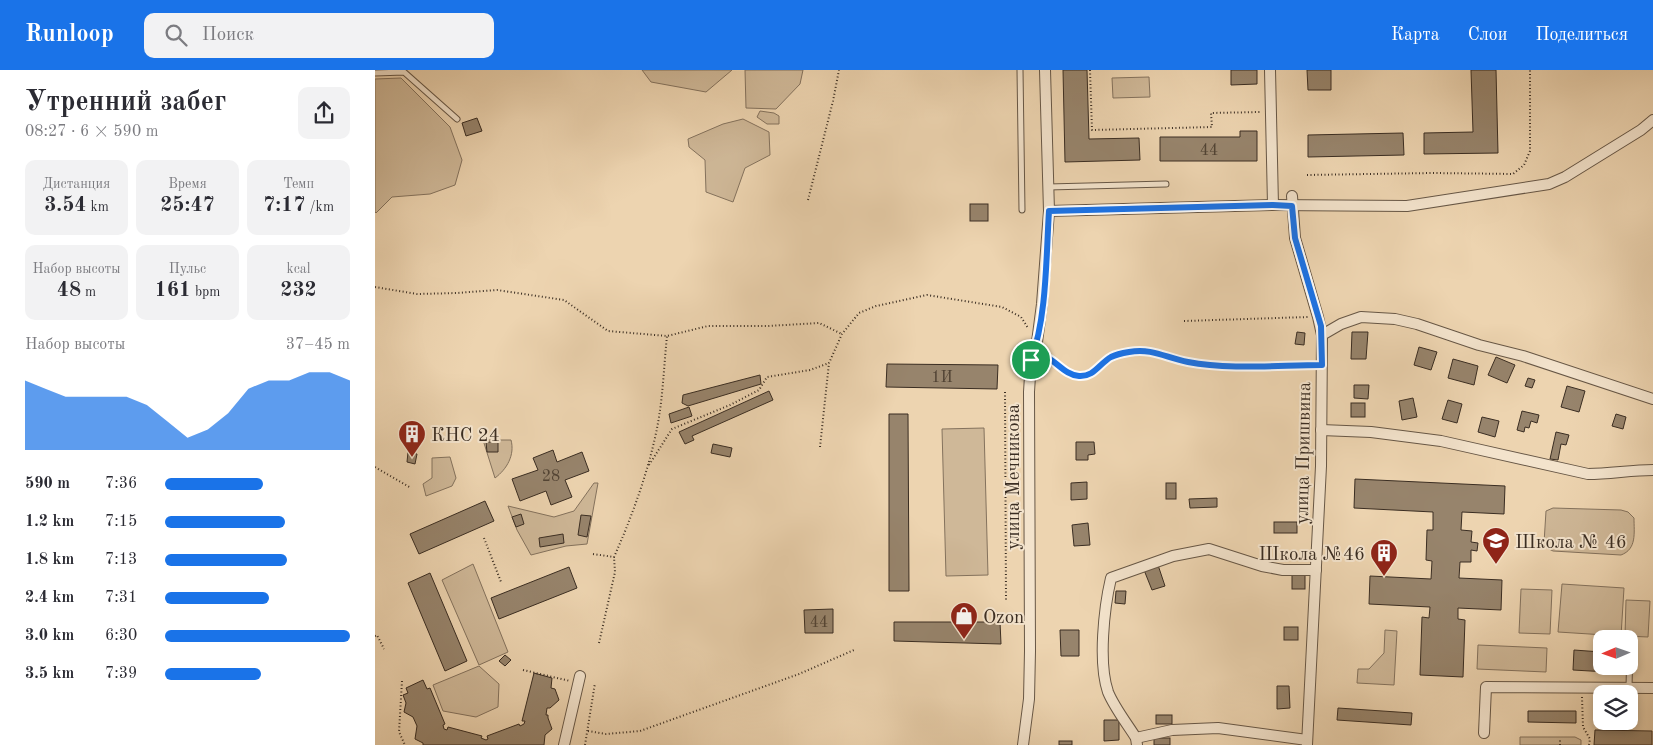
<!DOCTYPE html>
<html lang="ru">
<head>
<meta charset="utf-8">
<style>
  body { margin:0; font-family:"Old Standard TT",serif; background:#f2f2f3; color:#2b2b33; height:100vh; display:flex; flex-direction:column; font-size:19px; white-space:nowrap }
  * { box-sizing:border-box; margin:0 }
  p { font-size:16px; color:#7c7c81 }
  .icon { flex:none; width:28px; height:28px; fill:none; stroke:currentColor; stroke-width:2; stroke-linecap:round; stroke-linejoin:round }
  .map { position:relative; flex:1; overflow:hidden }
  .drawer { display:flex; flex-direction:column; background:#fff; width:375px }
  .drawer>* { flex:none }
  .needle { width:32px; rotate:268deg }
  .buttons { position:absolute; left:1218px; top:560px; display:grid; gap:10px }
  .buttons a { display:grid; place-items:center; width:45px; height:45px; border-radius:10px; background:#fff; box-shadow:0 2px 8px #0003; font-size:25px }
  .pin { position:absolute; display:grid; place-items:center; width:42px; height:42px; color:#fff; margin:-21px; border:2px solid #fff; border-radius:50%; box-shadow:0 1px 5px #0007 }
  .round { display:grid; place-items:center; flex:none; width:52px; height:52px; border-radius:10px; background:#f2f2f3 }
  .headline { display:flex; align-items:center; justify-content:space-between; height:85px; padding:0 25px }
  h1 { font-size:28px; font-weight:700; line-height:38px }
  .figures { display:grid; grid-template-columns:repeat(3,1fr); gap:8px; height:85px; padding:5px 25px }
  .figures div { display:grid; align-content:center; border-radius:10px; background:#f2f2f3; text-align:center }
  .figures b { font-size:21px; font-weight:700 }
  .figures small { font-size:14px; font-weight:400 }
  .figures p { font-size:14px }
  .chart { height:140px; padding:10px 25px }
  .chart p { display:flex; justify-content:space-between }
  .chart svg { width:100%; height:90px; margin-top:5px; fill:#1a73e8; opacity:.7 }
  ul { padding:0 25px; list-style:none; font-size:16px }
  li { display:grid; grid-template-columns:80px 60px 1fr; align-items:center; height:38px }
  li i { height:12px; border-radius:6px; background:#1a73e8 }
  header { display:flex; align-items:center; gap:30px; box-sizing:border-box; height:70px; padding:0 25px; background:#1a73e8; color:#fff }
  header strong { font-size:24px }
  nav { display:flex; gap:28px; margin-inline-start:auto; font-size:18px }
  .search { width:350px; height:45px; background:#f2f2f3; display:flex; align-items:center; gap:12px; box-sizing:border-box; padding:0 18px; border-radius:10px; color:#7c7c81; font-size:19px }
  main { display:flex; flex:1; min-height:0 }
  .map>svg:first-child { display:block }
  .green { fill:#cfb898; stroke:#84725d }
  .building { fill:#97846c; stroke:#3a2d22 }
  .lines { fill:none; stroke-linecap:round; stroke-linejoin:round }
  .service-casing { stroke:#675746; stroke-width:7 }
  .minor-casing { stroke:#675746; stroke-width:12 }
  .path { stroke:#3a2d22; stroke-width:2; stroke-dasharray:1 2.5; stroke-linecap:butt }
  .service { stroke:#f3e3cc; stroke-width:5 }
  .minor { stroke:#f3e3cc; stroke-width:10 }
  .route-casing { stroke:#fff; stroke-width:10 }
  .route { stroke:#1a73e8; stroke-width:6 }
  .labels { text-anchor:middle; stroke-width:4; stroke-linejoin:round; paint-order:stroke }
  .number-label { font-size:16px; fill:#514334 }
  .poi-label { font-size:19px; fill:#3a2d22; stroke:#f3e3cc; text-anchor:start }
  .street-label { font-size:19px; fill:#3a2d22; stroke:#f3e3cc }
</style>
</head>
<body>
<header>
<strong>Runloop</strong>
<div class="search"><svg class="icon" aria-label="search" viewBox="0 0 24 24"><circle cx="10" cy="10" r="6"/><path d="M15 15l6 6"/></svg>Поиск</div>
<nav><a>Карта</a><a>Слои</a><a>Поделиться</a></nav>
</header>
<main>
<section class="drawer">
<div class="headline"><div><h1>Утренний забег</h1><p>08:27 · 6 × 590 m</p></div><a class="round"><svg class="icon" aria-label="share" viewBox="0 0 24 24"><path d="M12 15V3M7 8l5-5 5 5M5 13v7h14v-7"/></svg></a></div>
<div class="figures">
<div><p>Дистанция</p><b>3.54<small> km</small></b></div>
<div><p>Время</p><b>25:47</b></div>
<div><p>Темп</p><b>7:17<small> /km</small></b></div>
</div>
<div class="figures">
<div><p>Набор высоты</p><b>48<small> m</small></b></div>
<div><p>Пульс</p><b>161<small> bpm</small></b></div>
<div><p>kcal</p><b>232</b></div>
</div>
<div class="chart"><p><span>Набор высоты</span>37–45 m</p>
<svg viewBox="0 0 160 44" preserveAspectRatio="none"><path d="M0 44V10L10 14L20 18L30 18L40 18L50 18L60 22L70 30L80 38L90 34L100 26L110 14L120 10L130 10L140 6L150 6L160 10V44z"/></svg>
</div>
<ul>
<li><b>590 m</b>7:36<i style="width:53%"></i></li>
<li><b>1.2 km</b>7:15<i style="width:65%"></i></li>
<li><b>1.8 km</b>7:13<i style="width:66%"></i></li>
<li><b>2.4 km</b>7:31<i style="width:56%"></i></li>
<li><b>3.0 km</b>6:30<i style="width:100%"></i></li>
<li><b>3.5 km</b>7:39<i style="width:52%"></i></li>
</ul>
</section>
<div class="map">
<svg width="1278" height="675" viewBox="0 0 1278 675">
  <rect width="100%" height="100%" fill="#edd4b0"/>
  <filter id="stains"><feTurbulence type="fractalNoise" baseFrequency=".004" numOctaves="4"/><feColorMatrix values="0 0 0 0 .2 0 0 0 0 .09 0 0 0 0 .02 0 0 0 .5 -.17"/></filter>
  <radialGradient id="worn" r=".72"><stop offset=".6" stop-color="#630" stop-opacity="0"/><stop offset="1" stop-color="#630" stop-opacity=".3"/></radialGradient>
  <g class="green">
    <path d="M267 0H357L331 22 276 12Z"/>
    <path d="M370 0H428L425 14 401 39 371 38Z"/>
    <path d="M774 7 775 27 738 28 737 8Z"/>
    <path d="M26 8 75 57 87 90 80 115 55 124 17 127 1 143 0 142V9Z"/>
    <path d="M385 41 399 43 404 46V54H392L382 47Z"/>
    <path d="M368 49 394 62 395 85 370 98 358 132 331 122 330 90 314 77 313 69 348 54Z"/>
    <path d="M609 358 613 505 571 506 567 359Z"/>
    <path d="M108 370H136C140 385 132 399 120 408Z"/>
    <path d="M75 387 81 408 77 416 51 426 48 414 57 408V388Z"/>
    <path d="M219 413H223L212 474 191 476 156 485 142 460 133 436 179 447 199 441Z"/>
    <path d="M1178 438 1246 440 1253 442 1259 448C1259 463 1262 479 1246 485L1178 481 1170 477 1169 473 1171 441Z"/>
    <path d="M98 494 133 582 104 595 67 510Z"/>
    <path d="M1187 514 1249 518 1246 566 1183 562Z"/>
    <path d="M1146 519 1177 520 1175 564 1144 563Z"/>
    <path d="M1251 530 1275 531 1273 567 1250 566Z"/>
    <path d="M1010 560 1022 561 1019 615 982 613 983 599H994L1009 583Z"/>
    <path d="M1103 575 1172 578 1171 602 1102 599Z"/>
    <path d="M104 596 124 614 123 637 101 647 68 641 58 615Z"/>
    <path d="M1145 667H1200L1206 670V675H1145Z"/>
  </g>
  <g class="building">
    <path d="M688 0H712L714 69 764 68 765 90 690 92Z"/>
    <path d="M856 0H882V14L856 15Z"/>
    <path d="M932 0H956V20H933Z"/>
    <path d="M1096 0H1121L1123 83 1049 84V63L1098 62Z"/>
    <path d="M102 48 107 61 91 66 87 53Z"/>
    <path d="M865 61H882V91H785V67H865Z"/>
    <path d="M1028 63 1029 85 933 87V65Z"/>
    <rect x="595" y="134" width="18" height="17"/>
    <path d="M922 262 930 263 929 275 920 274Z"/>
    <path d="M977 262H993L991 289H976Z"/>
    <path d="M1044 277 1062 282 1056 300 1039 295Z"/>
    <path d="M1121 287 1140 295 1132 313 1113 305Z"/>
    <path d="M1078 289 1103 296 1099 315 1073 308Z"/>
    <path d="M512 294 623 295 622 319 511 317Z"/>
    <path d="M385 305 386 314 313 336 307 333 308 325Z"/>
    <path d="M1153 308 1160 310 1157 318 1150 316Z"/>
    <path d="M979 315H994L993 329 979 328Z"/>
    <path d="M1192 316 1210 321 1204 342 1186 337Z"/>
    <path d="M394 321 398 330 317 366 319 370 310 374 304 362Z"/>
    <path d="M1038 328 1042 347 1027 350 1024 331Z"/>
    <path d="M1073 330 1087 334 1082 353 1067 349Z"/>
    <rect x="976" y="333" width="14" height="14"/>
    <path d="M314 337 317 346 296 353 294 344Z"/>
    <path d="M1147 341 1164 345 1162 353 1156 351 1154 358 1150 357 1149 362 1142 360Z"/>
    <path d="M514 344H533L534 521H514Z"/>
    <path d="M1241 344 1251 347 1248 359 1237 356Z"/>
    <path d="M1107 347 1124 351 1120 367 1103 362Z"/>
    <path d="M1181 362 1194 365 1191 375 1186 374 1183 390 1175 389Z"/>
    <path d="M111 372H123V382H112Z"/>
    <path d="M701 372H719L720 384 713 385V390H701Z"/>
    <path d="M338 374 357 378 355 387 336 383Z"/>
    <path d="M178 380 182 392 207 382 214 401 190 410 197 427 176 435 171 421 145 431 137 409 163 400 158 388Z"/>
    <path d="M33 382 42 384 40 394 32 392Z"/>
    <path d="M980 409 1130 416 1129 444 1087 442 1086 460 1097 461 1096 472 1103 473 1102 481 1096 480V492H1085L1084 508 1127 510 1126 540 1083 538V549L1090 550 1088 607 1045 605 1047 547 1054 548 1055 537 994 534 995 506 1056 509 1057 491 1051 490 1052 460H1058V442L979 438Z"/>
    <path d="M712 412V429L696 430V413Z"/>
    <rect x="791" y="413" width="10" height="16"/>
    <path d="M842 428V437L815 438 814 429Z"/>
    <path d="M110 431 119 451 44 484 35 464Z"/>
    <path d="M146 444 149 454 141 457 137 447Z"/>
    <path d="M206 445 216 446 212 467 203 465Z"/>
    <rect x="899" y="452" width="23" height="11"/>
    <path d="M713 453 715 475 699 476 697 455Z"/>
    <path d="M188 464 189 473 165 477 164 468Z"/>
    <path d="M783 495 790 516 777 520 769 500Z"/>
    <path d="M194 497 202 518 124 549 116 528Z"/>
    <path d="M55 503 92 591 70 601 33 513Z"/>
    <rect x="917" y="504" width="13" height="15"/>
    <path d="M741 521H751L750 534 740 533Z"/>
    <path d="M458 539V563H430L429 540Z"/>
    <path d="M519 552H625L626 574 519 571Z"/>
    <rect x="909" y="557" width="14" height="13"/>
    <path d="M685 560H704V586H686Z"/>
    <path d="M1199 580 1226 582V596H1250V603L1198 600Z"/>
    <path d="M130 585 136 590 130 596 124 591Z"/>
    <path d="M159 603 177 608 176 618 180 619 184 630 175 638H172L171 645H173V648L177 659 170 665 169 675H48V673L40 669 42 656 38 647 29 642 31 633 28 625 33 623 31 618 48 610 52 619 55 618 70 654 68 655 69 659 72 660 73 657 107 666 106 668 111 670 113 669 112 666 144 654 145 656 149 654 150 651H147Z"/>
    <path d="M902 616H914L915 638 902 639Z"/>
    <path d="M963 638 1037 643 1036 655 962 650Z"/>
    <path d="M1153 641H1201V653L1153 652Z"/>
    <rect x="781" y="645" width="16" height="9"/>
    <path d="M729 650H744V670L729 671Z"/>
    <path d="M1220 660 1277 661V675H1219Z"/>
    <rect x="779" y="668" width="16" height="7"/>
    <rect x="684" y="671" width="13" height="4"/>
  </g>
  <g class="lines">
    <defs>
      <g id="service">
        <path d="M645 0 647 140"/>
        <path d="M0 3 29 2 82 49"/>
        <path d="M673 117 791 114"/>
        <path d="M1254 617 1255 576"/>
      </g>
      <g id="minor">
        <path d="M895 0 898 135"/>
        <path d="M917 126 920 168 943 247 947 265 946 396 932 675"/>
        <path d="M674 141 898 135 1032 136 1174 114 1190 107 1266 60 1278 50"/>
        <path d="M947 265 966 254 986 247 1020 249 1042 254 1104 275 1148 286 1278 329"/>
        <path d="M946 360 996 362 1066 371 1213 404C1235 404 1256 400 1278 400"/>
        <path d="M1109 663 1111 617 1278 618"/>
        <path d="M761 668 797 660 843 658 932 670"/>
        <path d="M189 675 205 606"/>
        <path d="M648 675 654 629 655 581 654 322 656 290 662 272 667 234 674 141 670 0"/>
        <path d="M762 675 761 668C753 655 739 637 733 622 723 593 729 538 736 508L798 486 834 479 887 496 908 500H941"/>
      </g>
    </defs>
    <use href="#service" class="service-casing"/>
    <use href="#minor" class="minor-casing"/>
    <g class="path">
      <path d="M715 0 717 60 837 57 836 43 886 42"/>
      <path d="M932 105 1058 103 1138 104 1149 95 1155 81V0"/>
      <path d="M433 130 458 31 464 0"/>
      <path d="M0 217 42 224 82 223 122 220 189 230 233 261 292 266 333 256H393L444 253 467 264"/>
      <path d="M809 251 933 247"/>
      <path d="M669 285 692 302 702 306H714L735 287 753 282 777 281 813 292 867 296 938 295"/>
      <path d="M630 322 631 531"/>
      <path d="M445 377 454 293 467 264 484 243 501 236 552 225 627 237 646 247 653 258"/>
      <path d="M274 395 297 359 355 335 384 320 392 307 435 300 454 293"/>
      <path d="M0 397 36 418"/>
      <path d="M109 468 126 512"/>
      <path d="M218 484 239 487C257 447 275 397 283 353 288 325 289 295 292 266"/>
      <path d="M0 566 2 565 9 579"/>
      <path d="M224 573 240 502 239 487"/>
      <path d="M148 600 195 611"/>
      <path d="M27 611 24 662 30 675"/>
      <path d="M1207 627 1208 657 1215 669 1214 675"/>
      <path d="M213 661 231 664 265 661 424 604 479 580"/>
      <path d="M210 675 220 613"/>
      <path d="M1185 675V668"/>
    </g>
    <use href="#service" class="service"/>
    <use href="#minor" class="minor"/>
  </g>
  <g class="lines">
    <defs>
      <path id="route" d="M898 135 917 136 920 168 946 256 947 295C905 295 854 300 813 292 791 288 778 278 754 282 748 283 740 285 736 287 724 294 719 307 704 306 687 305 678 284 661 285L656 290C672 247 671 187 674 141Z"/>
    </defs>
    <use href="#route" class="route-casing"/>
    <use href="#route" class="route"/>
  </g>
  <defs>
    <symbol id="building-pin" viewBox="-11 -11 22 30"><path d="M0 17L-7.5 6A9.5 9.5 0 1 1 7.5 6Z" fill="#8f2418" stroke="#f3e3cc"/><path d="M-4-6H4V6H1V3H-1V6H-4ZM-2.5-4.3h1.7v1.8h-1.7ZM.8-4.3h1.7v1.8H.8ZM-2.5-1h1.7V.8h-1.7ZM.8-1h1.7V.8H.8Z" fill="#fff"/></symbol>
    <symbol id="school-pin" viewBox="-11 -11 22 30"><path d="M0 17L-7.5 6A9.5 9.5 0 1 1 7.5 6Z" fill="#8f2418" stroke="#f3e3cc"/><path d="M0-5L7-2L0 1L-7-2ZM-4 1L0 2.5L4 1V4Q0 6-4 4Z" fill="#fff"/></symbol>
    <symbol id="shop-pin" viewBox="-11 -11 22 30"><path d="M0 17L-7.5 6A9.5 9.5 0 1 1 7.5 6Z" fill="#8f2418" stroke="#f3e3cc"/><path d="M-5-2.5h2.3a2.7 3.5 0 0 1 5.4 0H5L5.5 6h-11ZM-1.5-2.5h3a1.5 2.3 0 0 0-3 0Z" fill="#fff"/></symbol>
  </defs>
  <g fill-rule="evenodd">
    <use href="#building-pin" x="21" y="348" width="32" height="43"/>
    <use href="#school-pin" x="1105" y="455" width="32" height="43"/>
    <use href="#building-pin" x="993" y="467" width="32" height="43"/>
    <use href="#shop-pin" x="573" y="530" width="32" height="43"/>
  </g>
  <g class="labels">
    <g class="number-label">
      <text x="834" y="85">44</text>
      <text x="567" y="312">1И</text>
      <text x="176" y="411">28</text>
      <text x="444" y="557">44</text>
    </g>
    <g class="poi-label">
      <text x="56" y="371">КНС 24</text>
      <text x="1140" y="478">Школа № 46</text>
      <text x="990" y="490" text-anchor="end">Школа №46</text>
      <text x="608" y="553">Ozon</text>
    </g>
    <g class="street-label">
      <text transform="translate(927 383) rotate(-89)" y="7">улица Пришвина</text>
      <text transform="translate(637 407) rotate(-90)" y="7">улица Мечникова</text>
    </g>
  </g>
  <rect width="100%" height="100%" filter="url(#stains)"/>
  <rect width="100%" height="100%" fill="url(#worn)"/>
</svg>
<div class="buttons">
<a><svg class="needle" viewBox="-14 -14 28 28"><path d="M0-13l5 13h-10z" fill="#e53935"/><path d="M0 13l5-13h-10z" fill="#7c7c81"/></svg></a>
<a><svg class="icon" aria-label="layers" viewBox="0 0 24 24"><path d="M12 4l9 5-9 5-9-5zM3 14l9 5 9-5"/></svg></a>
</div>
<div class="pin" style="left:656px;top:290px;background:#1e9e55"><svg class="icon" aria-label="arrive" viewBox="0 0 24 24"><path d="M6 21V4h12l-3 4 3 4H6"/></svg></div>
</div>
</main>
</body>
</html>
